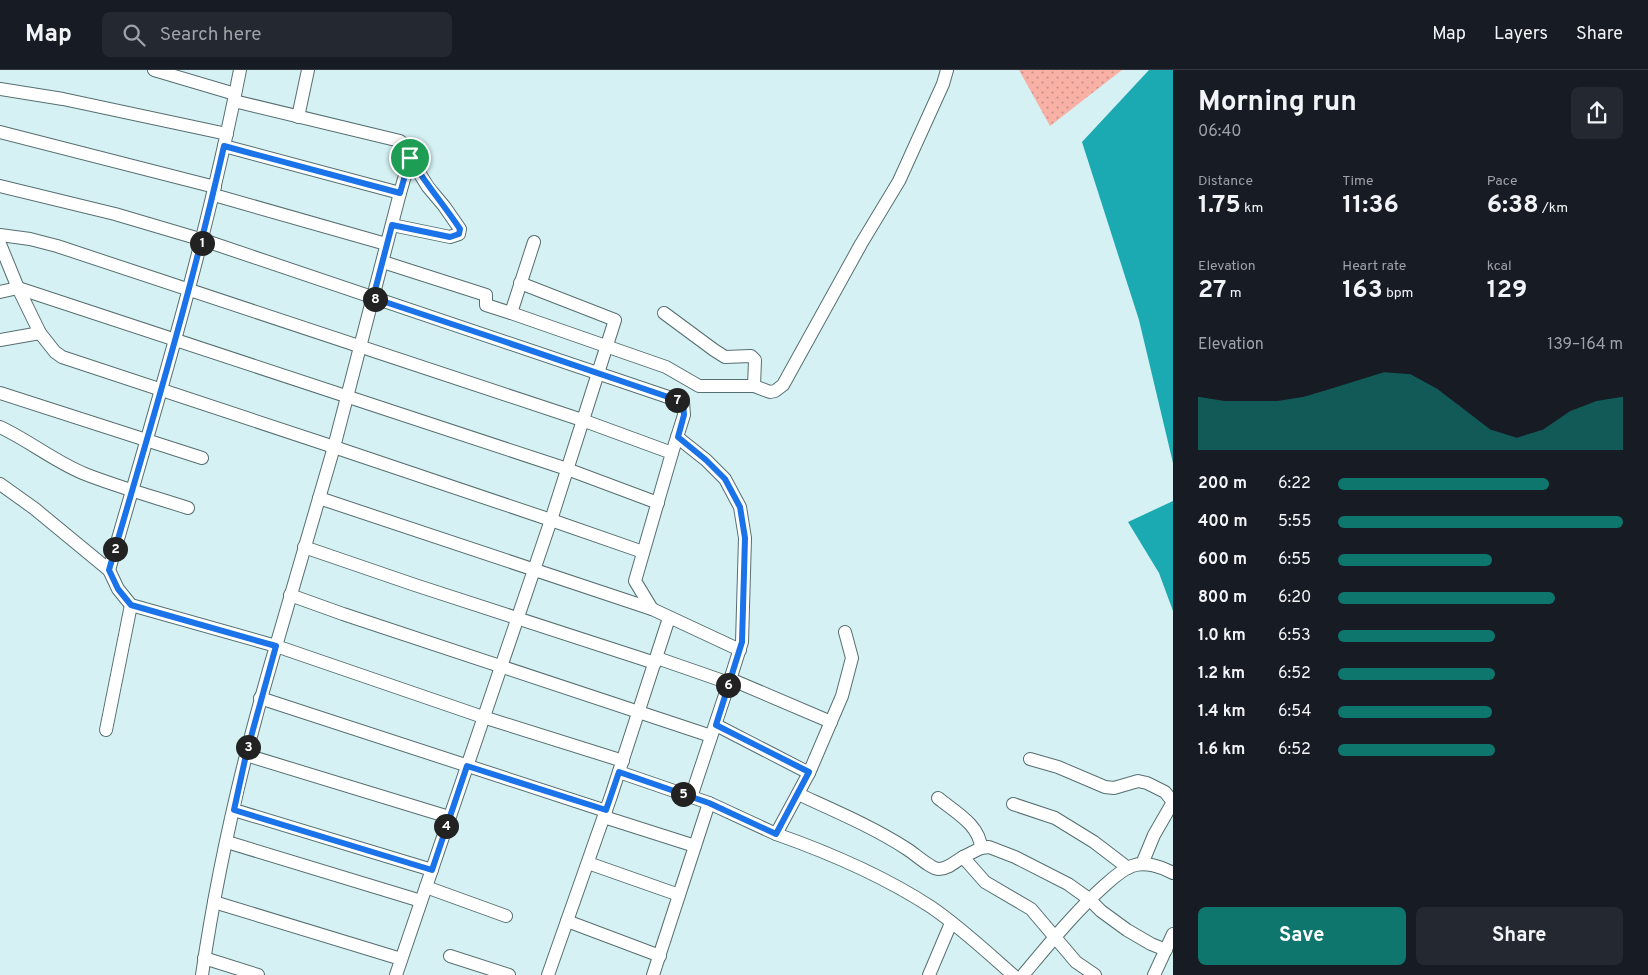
<!DOCTYPE html>
<html lang="en">
<head>
<meta charset="utf-8">
<style>
  body { margin:0; font-family:Overpass,sans-serif; background:#242831; color:#f1f3f6; height:100vh; display:flex; flex-direction:column; font-size:19px; white-space:nowrap }
  * { box-sizing:border-box; margin:0 }
  p { font-size:16px; color:#9ea1a6 }
  .icon { flex:none; width:28px; height:28px; fill:none; stroke:currentColor; stroke-width:2; stroke-linecap:round; stroke-linejoin:round }
  .map { position:relative; flex:1; overflow:hidden }
  .drawer { display:flex; flex-direction:column; background:#171b24; width:475px }
  .drawer>* { flex:none }
  .pin { position:absolute; display:grid; place-items:center; width:42px; height:42px; color:#fff; margin:-21px; border:2px solid #fff; border-radius:50%; box-shadow:0 1px 5px #0007 }
  .km { position:absolute; width:25px; height:25px; margin:-12px; border-radius:50%; background:#222; color:#fff; font-size:14px; line-height:25px; text-align:center }
  .round { display:grid; place-items:center; flex:none; width:52px; height:52px; border-radius:8px; background:#242831 }
  .head { display:flex; align-items:center; justify-content:space-between; height:85px; padding:0 25px }
  h1 { font-size:28px; font-weight:700; line-height:38px }
  .metrics { display:grid; grid-template-columns:repeat(3,1fr); gap:8px; height:85px; padding:5px 25px }
  .metrics div { display:grid; align-content:center }
  .metrics b { font-size:25px; font-weight:700 }
  .metrics small { font-size:14px; font-weight:400 }
  .metrics p { font-size:14px }
  .chart { height:140px; padding:10px 25px }
  .chart p { display:flex; justify-content:space-between }
  .chart svg { width:100%; height:90px; margin-top:5px; fill:#0f766e; opacity:.7 }
  .primary-button { display:flex; gap:10px; margin-top:auto; padding:10px 25px }
  .primary-button a { flex:1; height:58px; border-radius:8px; background:#0f766e; color:#fff; font-size:20px; font-weight:700; line-height:58px; text-align:center }
  .primary-button a+a { background:#242831; color:#f1f3f6 }
  ul { padding:0 25px; list-style:none; font-size:16px }
  li { display:grid; grid-template-columns:80px 60px 1fr; align-items:center; height:38px }
  li i { height:12px; border-radius:6px; background:#0f766e }
  header { display:flex; align-items:center; gap:30px; box-sizing:border-box; height:70px; padding:0 25px; background:#171b24; border-bottom:1px solid #363941 }
  header strong { font-size:24px }
  nav { display:flex; gap:28px; margin-inline-start:auto; font-size:18px }
  .search { width:350px; height:45px; background:#242831; display:flex; align-items:center; gap:12px; box-sizing:border-box; padding:0 18px; border-radius:8px; color:#9ea1a6; font-size:19px }
  main { display:flex; flex:1; min-height:0 }
  .map>svg:first-child { display:block }
  .grass { fill:url(#grass-dots) }
  .water { fill:#1caab2 }
  .lines { fill:none; stroke-linecap:round; stroke-linejoin:round }
  .minor-casing { stroke:#566f71; stroke-width:14 }
  .minor { stroke:#fff; stroke-width:12 }
  .route-casing { stroke:#fff; stroke-width:10 }
  .route { stroke:#1a73e8; stroke-width:6 }
</style>
</head>
<body>
<header>
<strong>Map</strong>
<div class="search"><svg class="icon" aria-label="search" viewBox="0 0 24 24"><circle cx="10" cy="10" r="6"/><path d="M15 15l6 6"/></svg>Search here</div>
<nav><a>Map</a><a>Layers</a><a>Share</a></nav>
</header>
<main>
<div class="map">
<svg width="1173" height="905" viewBox="0 0 1173 905">
  <defs>
    <pattern id="grass-dots" width="8" height="8" patternUnits="userSpaceOnUse" patternTransform="scale(1.25)"><rect width="8" height="8" fill="#f9b1a6"/><path d="M2 2h.1M6 6h.1" fill="none" stroke="#ca9189" stroke-width="1.8" stroke-linecap="round"/></pattern>
  </defs>
  <rect width="100%" height="100%" fill="#d5f1f3"/>
  <path class="grass" d="M1019 0H1122L1050 56Z"/>
  <g class="water">
    <path d="M1149 0H1173V393L1139 250 1082 72Z"/>
    <path d="M1173 431V541L1159 503 1128 452Z"/>
  </g>
  <g class="lines">
    <defs>
      <g id="minor">
        <path d="M154 0 235 24"/>
        <path d="M0 19 63 29 227 64"/>
        <path d="M234 31 400 71 408 78 410 88"/>
        <path d="M298 47 308 0"/>
        <path d="M0 62 215 117"/>
        <path d="M0 116 115 144 203 170 683 332 684 345 672 383"/>
        <path d="M214 125 386 174"/>
        <path d="M392 155 450 167 459 164 460 159 444 136 428 117 410 88 400 123"/>
        <path d="M0 165 30 169 57 176 582 350 672 383 635 511 652 539"/>
        <path d="M0 174 18 218 40 263 0 270"/>
        <path d="M383 192 486 225V235L511 243 666 297 699 316H754L770 322 775 321 783 315 861 174 899 111 943 14 947 0"/>
        <path d="M0 222 18 218 567 399 658 433"/>
        <path d="M511 243 534 172"/>
        <path d="M664 243 714 280 725 287 751 286 755 290 754 316"/>
        <path d="M40 263 55 282 62 287 334 377 400 123 224 76"/>
        <path d="M0 323 202 388"/>
        <path d="M0 357C30 371 55 392 85 404 118 417 154 427 188 438"/>
        <path d="M677 367 706 390 725 409 740 437 745 468 742 572 729 613"/>
        <path d="M0 414 35 439 109 500C157 334 207 169 240 0"/>
        <path d="M319 428 652 539 740 580"/>
        <path d="M304 477 415 515 655 593"/>
        <path d="M109 500 118 519 131 535 276 576 334 377 551 450 643 482"/>
        <path d="M290 525 343 544 711 666"/>
        <path d="M657 588 729 613 691 727"/>
        <path d="M730 609 831 652"/>
        <path d="M260 628 606 741"/>
        <path d="M106 660 131 535"/>
        <path d="M246 685 449 747"/>
        <path d="M1030 689 1058 697 1105 717 1114 718 1138 711 1147 713 1165 722 1173 732"/>
        <path d="M619 702 709 733 653 905"/>
        <path d="M809 703 842 626 852 588 845 562"/>
        <path d="M798 724C835 741 873 757 907 779 915 784 931 799 939 799 948 799 956 791 963 787L985 812 1031 839 1076 892 1095 905"/>
        <path d="M938 728C955 742 980 755 981 778"/>
        <path d="M709 733 776 764 809 703 716 655"/>
        <path d="M1013 734 1055 748 1094 772 1128 798"/>
        <path d="M234 740 432 800"/>
        <path d="M604 747 695 776"/>
        <path d="M776 764C830 783 882 805 931 837 959 856 987 882 1013 905"/>
        <path d="M227 772 421 831"/>
        <path d="M963 787 981 778 989 777 1015 787 1068 814 1089 829 1101 841 1127 860 1151 874 1166 880"/>
        <path d="M588 793 679 825"/>
        <path d="M1142 794 1154 765 1173 732"/>
        <path d="M426 817 506 846"/>
        <path d="M214 832 401 889"/>
        <path d="M567 851 660 886"/>
        <path d="M450 886 509 905"/>
        <path d="M204 888 258 905"/>
        <path d="M202 905C218 794 244 684 276 576L483 647 623 691"/>
        <path d="M396 905 551 450 615 250 520 213"/>
        <path d="M548 905 611 726 669 548"/>
        <path d="M929 905 951 853"/>
        <path d="M1023 905C1049 874 1074 843 1104 816 1112 809 1121 800 1132 796 1145 791 1162 797 1173 803"/>
        <path d="M1154 905 1173 864"/>
      </g>
    </defs>
    <use href="#minor" class="minor-casing"/>
    <use href="#minor" class="minor"/>
  </g>
  <g class="lines">
    <defs>
      <path id="route" d="M224 76 400 123 410 88C425 113 444 135 460 159L459 164 450 167 392 155 373 228 488 266 683 332 684 345 678 367 706 390 725 409 740 437 745 468 742 572 716 655 809 702 776 764 709 733 619 702 606 740 467 696 432 800 234 740 246 685 276 576 131 535 118 519 109 500C150 359 192 219 224 76Z"/>
    </defs>
    <use href="#route" class="route-casing"/>
    <use href="#route" class="route"/>
  </g>
</svg>
<div class="pin" style="left:410px;top:88px;background:#1e9e55"><svg class="icon" aria-label="arrive" viewBox="0 0 24 24"><path d="M6 21V4h12l-3 4 3 4H6"/></svg></div>
<b class="km" style="left:202px;top:173px">1</b>
<b class="km" style="left:115px;top:479px">2</b>
<b class="km" style="left:248px;top:677px">3</b>
<b class="km" style="left:446px;top:756px">4</b>
<b class="km" style="left:683px;top:724px">5</b>
<b class="km" style="left:728px;top:615px">6</b>
<b class="km" style="left:677px;top:330px">7</b>
<b class="km" style="left:375px;top:229px">8</b>
</div>
<section class="drawer">
<div class="head"><div><h1>Morning run</h1><p>06:40</p></div><a class="round"><svg class="icon" aria-label="share" viewBox="0 0 24 24"><path d="M12 15V3M7 8l5-5 5 5M5 13v7h14v-7"/></svg></a></div>
<div class="metrics">
<div><p>Distance</p><b>1.75<small> km</small></b></div>
<div><p>Time</p><b>11:36</b></div>
<div><p>Pace</p><b>6:38<small> /km</small></b></div>
</div>
<div class="metrics">
<div><p>Elevation</p><b>27<small> m</small></b></div>
<div><p>Heart rate</p><b>163<small> bpm</small></b></div>
<div><p>kcal</p><b>129</b></div>
</div>
<div class="chart"><p><span>Elevation</span>139–164 m</p>
<svg viewBox="0 0 160 44" preserveAspectRatio="none"><path d="M0 44V18L10 20L20 20L30 20L40 18L50 14L60 10L70 6L80 7L90 14L100 24L110 34L120 38L130 34L140 25L150 20L160 18V44z"/></svg>
</div>
<ul>
<li><b>200 m</b>6:22<i style="width:74%"></i></li>
<li><b>400 m</b>5:55<i style="width:100%"></i></li>
<li><b>600 m</b>6:55<i style="width:54%"></i></li>
<li><b>800 m</b>6:20<i style="width:76%"></i></li>
<li><b>1.0 km</b>6:53<i style="width:55%"></i></li>
<li><b>1.2 km</b>6:52<i style="width:55%"></i></li>
<li><b>1.4 km</b>6:54<i style="width:54%"></i></li>
<li><b>1.6 km</b>6:52<i style="width:55%"></i></li>
</ul>
<div class="primary-button"><a>Save</a><a>Share</a></div>
</section>
</main>
</body>
</html>
